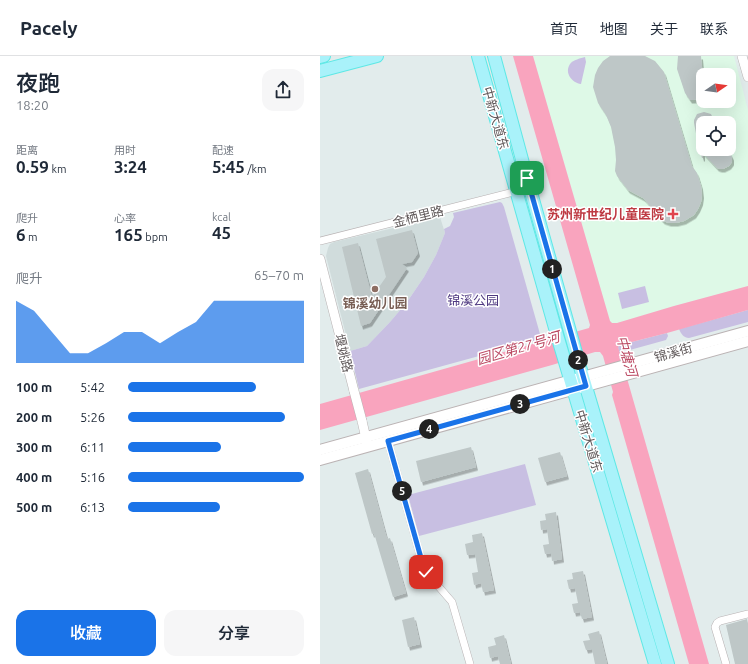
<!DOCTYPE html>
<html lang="zh">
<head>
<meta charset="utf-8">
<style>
  body { margin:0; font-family:Ubuntu,"Noto Sans SC",sans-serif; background:#f6f6f7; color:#1f2937; height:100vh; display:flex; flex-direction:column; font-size:15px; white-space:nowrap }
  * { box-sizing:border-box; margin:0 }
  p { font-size:13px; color:#747a83 }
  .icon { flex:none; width:22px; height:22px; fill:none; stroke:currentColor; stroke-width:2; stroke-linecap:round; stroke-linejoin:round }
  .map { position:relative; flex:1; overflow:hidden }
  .sheet { display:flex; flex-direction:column; background:#fff; width:320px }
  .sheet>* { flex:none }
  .needle { width:26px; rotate:77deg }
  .tools { position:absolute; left:376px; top:12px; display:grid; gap:8px }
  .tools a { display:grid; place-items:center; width:40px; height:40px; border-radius:8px; background:#fff; box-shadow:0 4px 16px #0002; font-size:20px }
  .pin { position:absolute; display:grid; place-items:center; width:34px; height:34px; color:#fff; margin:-17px; border-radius:8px; box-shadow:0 2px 6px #0006 }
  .km { position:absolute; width:20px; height:20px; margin:-10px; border-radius:50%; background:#222; color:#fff; font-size:11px; line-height:20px; text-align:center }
  .round { display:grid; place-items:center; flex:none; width:42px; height:42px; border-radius:12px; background:#f6f6f7 }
  .head { display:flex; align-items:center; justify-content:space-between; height:68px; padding:0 16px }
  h1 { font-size:22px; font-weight:600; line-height:30px }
  .stats { display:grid; grid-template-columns:repeat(3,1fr); gap:6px; height:68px; padding:4px 16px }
  .stats div { display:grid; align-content:center }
  .stats b { font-size:17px; font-weight:600 }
  .stats small { font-size:11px; font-weight:400 }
  .stats p { font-size:11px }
  .chart { height:112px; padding:8px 16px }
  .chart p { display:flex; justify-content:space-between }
  .chart svg { width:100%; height:72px; margin-top:4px; fill:#1a73e8; opacity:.7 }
  .action { display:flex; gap:8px; margin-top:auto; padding:8px 16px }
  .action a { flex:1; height:46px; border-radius:12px; background:#1a73e8; color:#fff; font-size:16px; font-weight:600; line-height:46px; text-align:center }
  .action a+a { background:#f6f6f7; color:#1f2937 }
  ul { padding:0 16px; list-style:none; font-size:13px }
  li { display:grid; grid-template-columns:64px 48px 1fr; align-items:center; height:30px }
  li i { height:10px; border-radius:5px; background:#1a73e8 }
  header { display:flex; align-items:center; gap:24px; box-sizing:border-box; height:56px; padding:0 20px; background:#fff; border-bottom:1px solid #e0e1e3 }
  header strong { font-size:19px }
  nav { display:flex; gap:22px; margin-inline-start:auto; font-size:14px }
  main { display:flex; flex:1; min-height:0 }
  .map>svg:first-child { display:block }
  .education { fill:#d0dcdc }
  .medical { fill:#def9e7; fill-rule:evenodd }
  .green { fill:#c8bfe2 }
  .water { fill:#f9a4be }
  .building { fill:#bec7c7; filter:url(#shadow) }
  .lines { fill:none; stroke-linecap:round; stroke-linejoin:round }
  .minor-casing { stroke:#b8b2b3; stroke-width:8 }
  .tertiary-casing { stroke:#b8b2b3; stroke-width:10 }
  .secondary-casing { stroke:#bbb3b4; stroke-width:12 }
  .primary-casing { stroke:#5ee8e5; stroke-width:14 }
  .minor { stroke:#fff; stroke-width:7 }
  .tertiary { stroke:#fff; stroke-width:9 }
  .secondary { stroke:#fff; stroke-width:10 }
  .primary { stroke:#a9f2fa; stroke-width:12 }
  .tertiary-bridge-casing { stroke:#b8b2b3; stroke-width:10; stroke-linecap:butt }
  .tertiary-bridge { stroke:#fff; stroke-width:9 }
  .route-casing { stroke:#fff; stroke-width:8 }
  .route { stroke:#1a73e8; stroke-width:5 }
  .health-dot { fill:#e0444e; stroke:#fff; stroke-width:1.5 }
  .education-dot { fill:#8d6e63; stroke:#fff; stroke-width:1.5 }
  .labels { text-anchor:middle; stroke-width:3; stroke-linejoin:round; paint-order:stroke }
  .street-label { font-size:13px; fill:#615a5b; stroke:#fff }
  .health-label { font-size:13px; font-weight:bold; fill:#be3a42; stroke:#fff; text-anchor:end }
  .park-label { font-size:13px; fill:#4f3981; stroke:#fff }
  .education-label { font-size:13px; font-weight:bold; fill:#785e54; stroke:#fff }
  .water-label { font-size:14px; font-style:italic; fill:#bb4963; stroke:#fff }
</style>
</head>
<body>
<header>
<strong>Pacely</strong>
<nav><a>首页</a><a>地图</a><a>关于</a><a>联系</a></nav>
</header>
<main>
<section class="sheet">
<div class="head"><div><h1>夜跑</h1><p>18:20</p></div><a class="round"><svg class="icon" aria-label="share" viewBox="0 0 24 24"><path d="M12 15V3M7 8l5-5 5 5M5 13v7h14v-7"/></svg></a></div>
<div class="stats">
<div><p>距离</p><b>0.59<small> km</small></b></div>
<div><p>用时</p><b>3:24</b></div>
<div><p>配速</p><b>5:45<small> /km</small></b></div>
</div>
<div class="stats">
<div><p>爬升</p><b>6<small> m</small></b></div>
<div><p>心率</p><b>165<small> bpm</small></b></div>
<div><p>kcal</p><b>45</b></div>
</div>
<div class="chart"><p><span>爬升</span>65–70 m</p>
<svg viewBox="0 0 160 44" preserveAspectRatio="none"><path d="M0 44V6L10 12L20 25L30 38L40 38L50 32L60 25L70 25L80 32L90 25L100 19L110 6L120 6L130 6L140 6L150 6L160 6V44z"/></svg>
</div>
<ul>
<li><b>100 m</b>5:42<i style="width:73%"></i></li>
<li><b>200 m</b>5:26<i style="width:89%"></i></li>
<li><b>300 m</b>6:11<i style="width:53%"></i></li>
<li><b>400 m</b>5:16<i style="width:100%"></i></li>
<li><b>500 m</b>6:13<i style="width:52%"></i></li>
</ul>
<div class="action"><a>收藏</a><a>分享</a></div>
</section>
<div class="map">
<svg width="428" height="608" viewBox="0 0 428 608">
  <defs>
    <filter id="shadow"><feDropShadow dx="2" dy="3.5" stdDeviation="0" flood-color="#0004"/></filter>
  </defs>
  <rect width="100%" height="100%" fill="#e2ecec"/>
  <path class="education" d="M120 161 125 177 116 199 104 221 87 246 70 266 47 290 30 295 6 200 8 192 10 188 14 186Z"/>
  <path class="medical" d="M213 0H414L428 54V230L354 250 297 267H292L290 265ZM383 19H409V45H383ZM383 67H409V93H383Z"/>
  <g class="green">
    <path d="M265 1 266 6 261 28C252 27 244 17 250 8 253 4 261 2 265 1Z"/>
    <path d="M180 146 182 147 184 151 220 278 214 285 39 333 30 295 47 290 70 266 87 246 104 221 116 199 125 177 124 173 130 170 134 161 133 157Z"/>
    <path d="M325 230 329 246 302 253 298 237Z"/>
    <path d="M428 254V266L369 282C364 282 361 278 359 273Z"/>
    <path d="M347 277 348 280 346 284 299 297 298 291 300 289Z"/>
    <path d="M205 408 216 449 99 480 88 439Z"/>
  </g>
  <path class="water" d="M193 0H213L290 265 292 267H297L354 250 428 230V254L347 277 300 289 298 291 389 608H369L292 339 293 336 283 300 280 296H275L232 309 0 374V348L269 272 270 269Z"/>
  <g class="building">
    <path d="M290 0H325L335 5 344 16 372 110 377 117 381 130 382 139 381 146 378 153 374 159 364 165 356 167H349L343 165 334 156 326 145 323 142 308 134 297 120 295 115 296 104 295 91 291 71 286 59 278 47 273 31 275 19 278 12 283 5Z"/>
    <path d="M358 0H381L383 23V39L379 43 373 44H370L365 37 357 13Z"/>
    <path d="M384 56 391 58 395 67H383V93H408L412 101V106L409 110 403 113H400L397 112 383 97V102H382L378 88 374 67V64L377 58Z"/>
    <path d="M92 174 98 197 92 206 82 208 87 212 50 267 41 270 22 191 38 187 52 241 66 221 56 183Z"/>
    <path d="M151 391 156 411 101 426 96 405Z"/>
    <path d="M240 396 247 420 225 426 218 402Z"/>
    <path d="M48 413 67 483 70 482 86 537 73 541 54 477 52 478 35 417Z"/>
    <path d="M236 456 242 503 232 505 231 497 225 498 223 489 229 488 227 473 221 474 220 465 226 464 225 458Z"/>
    <path d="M162 477 174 534 163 536 161 527 154 529 152 517 158 516 155 498 147 499 145 488 153 486 152 479Z"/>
    <path d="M263 515 272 561 262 563 260 556 254 557 252 548 258 547 255 532 249 533 247 524 253 523 252 517Z"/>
    <path d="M94 561 100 588 88 591 82 564Z"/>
    <path d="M427 563 428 568V608H415L406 569Z"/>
    <path d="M279 575 287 608H275L272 593 266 594 263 585 270 584 268 578Z"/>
    <path d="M184 579 191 608H180L178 600 170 602 168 591 176 589 174 582Z"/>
  </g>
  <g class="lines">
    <defs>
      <g id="minor">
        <path d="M0 185 197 135"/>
        <path d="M68 385 104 513 106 516 132 546 150 608"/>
        <path d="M406 608 395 571 397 567 400 565 428 558"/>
      </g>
      <g id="tertiary">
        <path d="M422 0 428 21"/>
        <path d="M0 203 34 335"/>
        <path d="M42 365 47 387"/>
      </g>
      <g id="secondary">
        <path d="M0 394 428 275"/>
        <path d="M0 404 428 285"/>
      </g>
      <g id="primary">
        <path d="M158 0 237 279 335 608"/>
        <path d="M174 0 207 122 258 304 348 608"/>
        <path d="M0 1 4 0"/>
        <path d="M0 15 57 0"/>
      </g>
    </defs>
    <use href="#minor" class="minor-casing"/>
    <use href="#tertiary" class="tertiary-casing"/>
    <use href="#secondary" class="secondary-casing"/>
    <use href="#primary" class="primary-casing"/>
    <use href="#minor" class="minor"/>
    <use href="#tertiary" class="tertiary"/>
    <use href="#secondary" class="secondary"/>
    <use href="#primary" class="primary"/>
    <defs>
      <path id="tertiary-bridge" d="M34 335 42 365"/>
    </defs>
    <use href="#tertiary-bridge" class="tertiary-bridge-casing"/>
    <use href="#tertiary-bridge" class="tertiary-bridge"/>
  </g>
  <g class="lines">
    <defs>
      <path id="route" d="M106 516 103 509 68 385 266 330 207 122"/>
    </defs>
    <use href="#route" class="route-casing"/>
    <use href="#route" class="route"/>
  </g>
  <path class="health-dot" d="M351 152h4v4h4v4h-4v4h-4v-4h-4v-4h4z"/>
  <circle class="education-dot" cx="55" cy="233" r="4"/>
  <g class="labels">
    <g class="street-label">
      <text transform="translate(176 62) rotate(74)" y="5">中新大道东</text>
      <text transform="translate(98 160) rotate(-14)" y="5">金栖里路</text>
      <text transform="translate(353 296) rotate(-16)" y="5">锦溪街</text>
      <text transform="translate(24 297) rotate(76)" y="5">堰姚路</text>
      <text transform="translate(269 385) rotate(73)" y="5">中新大道东</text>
    </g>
    <g class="health-label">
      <text x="344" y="163">苏州新世纪儿童医院</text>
    </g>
    <g class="park-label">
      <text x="153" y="249">锦溪公园</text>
    </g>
    <g class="education-label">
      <text x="55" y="252">锦溪幼儿园</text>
    </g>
    <g class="water-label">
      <text transform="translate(198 292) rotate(-16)" y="5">园区第27号河</text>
      <text transform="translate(307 300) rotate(74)" y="5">中塘河</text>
    </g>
  </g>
</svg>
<div class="tools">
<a><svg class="needle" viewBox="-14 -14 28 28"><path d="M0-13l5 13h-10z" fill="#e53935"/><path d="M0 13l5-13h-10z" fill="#747a83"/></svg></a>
<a><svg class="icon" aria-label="locate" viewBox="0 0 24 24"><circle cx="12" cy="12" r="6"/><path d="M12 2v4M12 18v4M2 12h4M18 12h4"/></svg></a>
</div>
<div class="pin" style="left:207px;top:122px;background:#1e9e55"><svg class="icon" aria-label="arrive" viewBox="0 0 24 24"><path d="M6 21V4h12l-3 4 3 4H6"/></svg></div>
<div class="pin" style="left:106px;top:516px;background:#d93025"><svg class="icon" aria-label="check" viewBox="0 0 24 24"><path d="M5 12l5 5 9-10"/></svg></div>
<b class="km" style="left:232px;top:213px">1</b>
<b class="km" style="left:258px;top:304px">2</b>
<b class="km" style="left:200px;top:348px">3</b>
<b class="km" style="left:109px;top:373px">4</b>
<b class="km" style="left:82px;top:435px">5</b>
</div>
</main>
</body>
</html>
